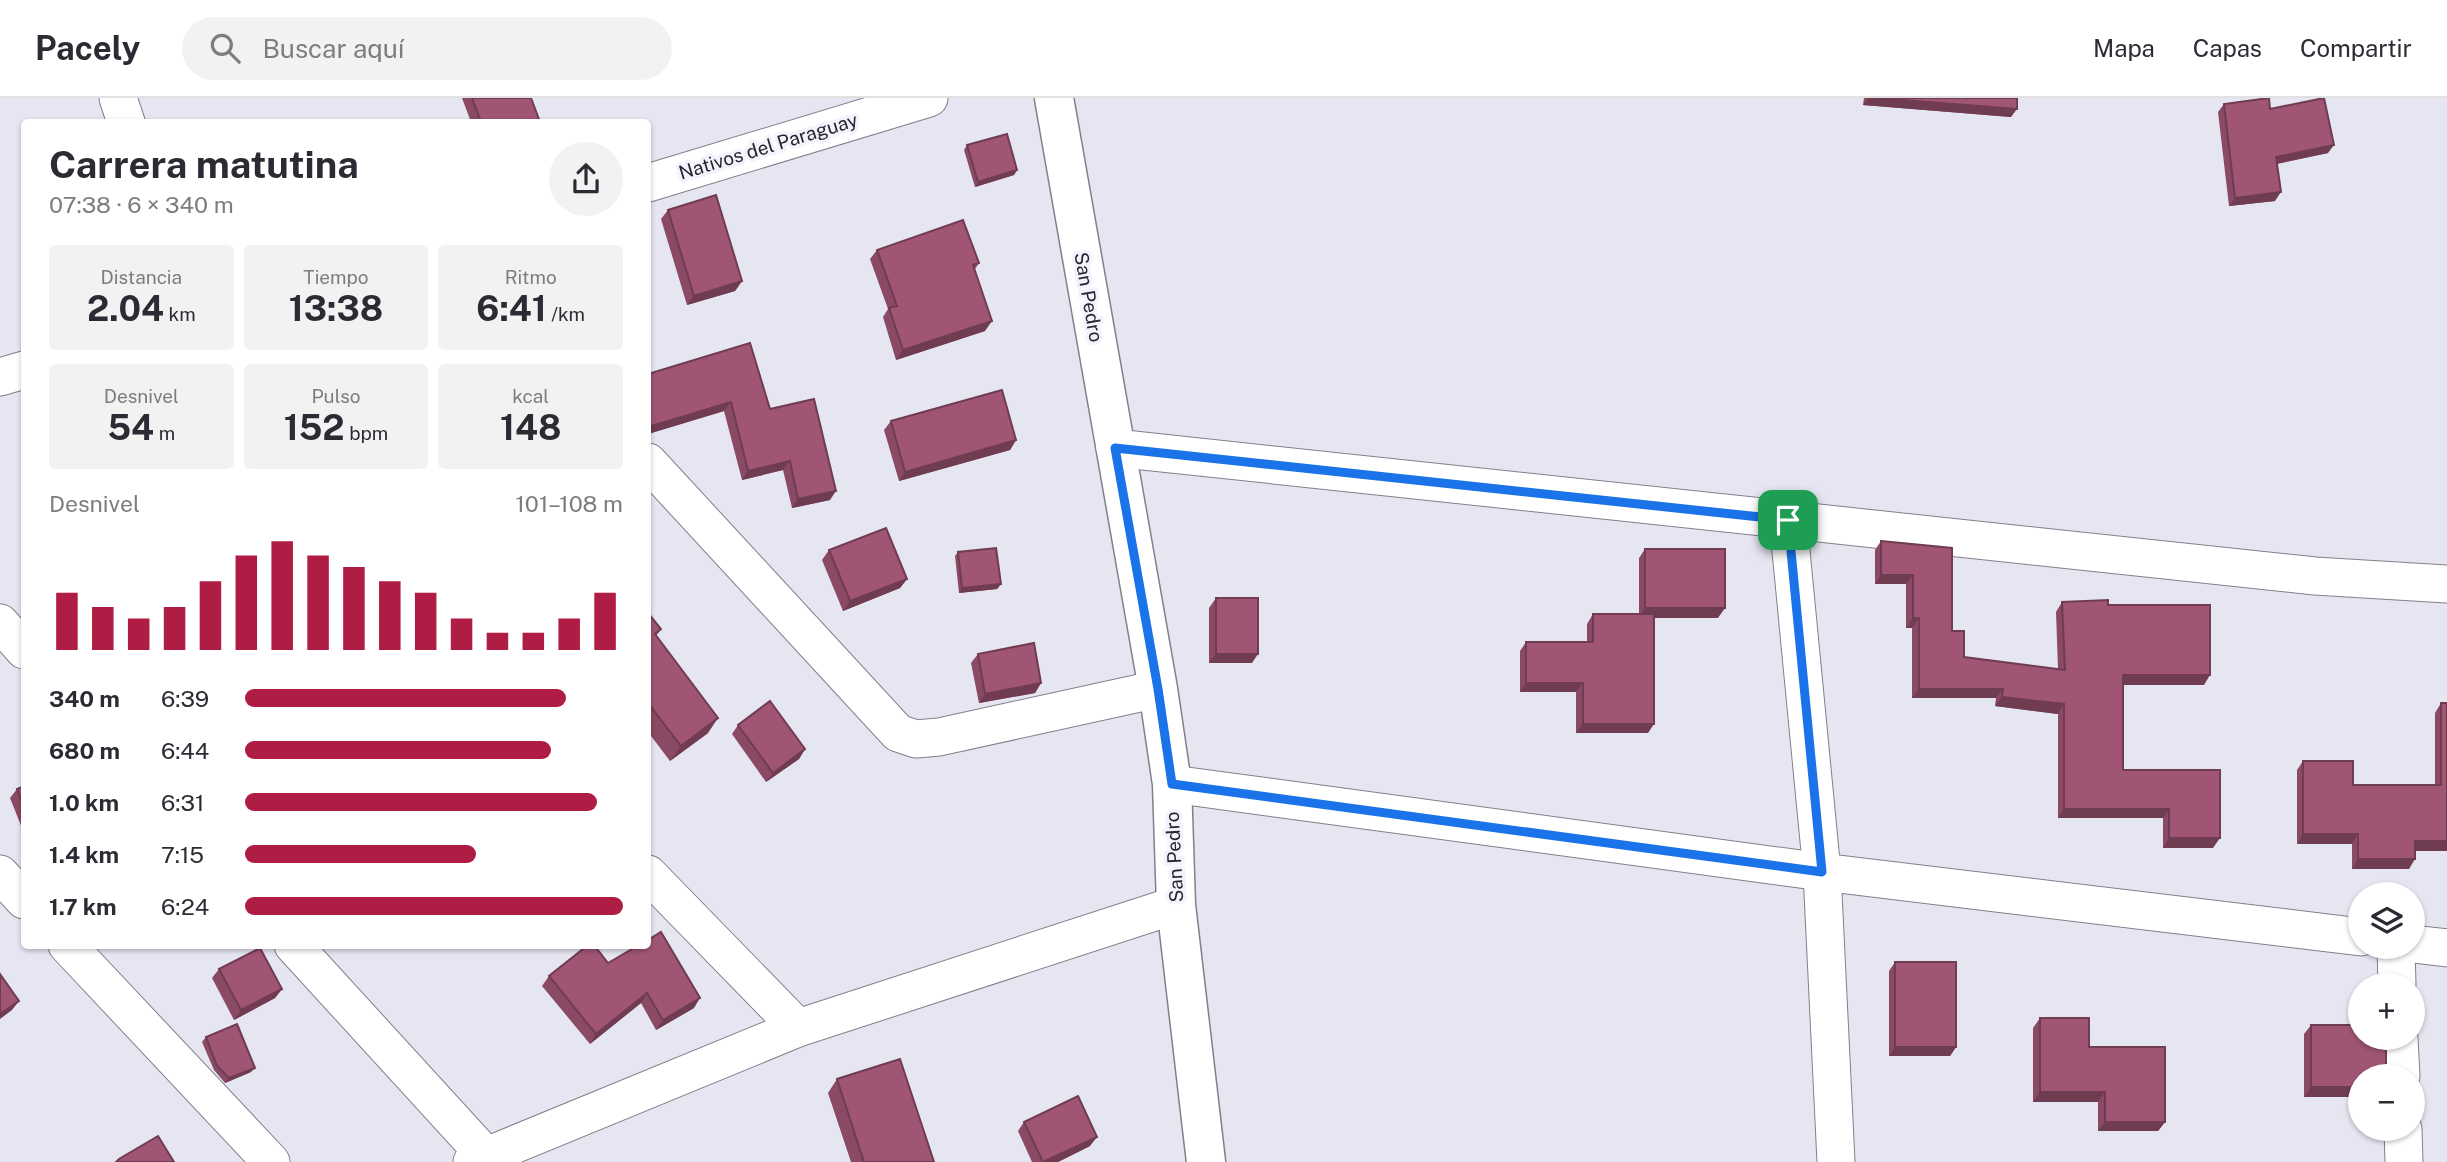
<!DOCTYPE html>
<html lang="es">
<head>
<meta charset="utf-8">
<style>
  body { margin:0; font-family:"Public Sans",sans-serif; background:#f2f2f3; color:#2b2b33; height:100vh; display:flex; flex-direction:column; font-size:26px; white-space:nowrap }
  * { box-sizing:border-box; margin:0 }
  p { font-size:23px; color:#7c7c81 }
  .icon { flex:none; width:38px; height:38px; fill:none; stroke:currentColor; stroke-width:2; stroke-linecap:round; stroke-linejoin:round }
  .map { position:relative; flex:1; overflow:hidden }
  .side { position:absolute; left:21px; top:21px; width:630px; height:830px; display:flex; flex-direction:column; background:#fff; border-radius:7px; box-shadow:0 2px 5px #0004 }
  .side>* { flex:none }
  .fabs { position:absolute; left:2348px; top:784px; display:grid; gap:14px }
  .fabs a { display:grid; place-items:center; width:77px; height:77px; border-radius:50%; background:#fff; box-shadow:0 2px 5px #0004; font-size:35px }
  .pin { position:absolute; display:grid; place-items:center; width:60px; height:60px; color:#fff; margin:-30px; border-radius:14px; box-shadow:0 4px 10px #0006 }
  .round { display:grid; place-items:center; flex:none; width:74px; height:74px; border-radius:37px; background:#f2f2f3 }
  .headline { display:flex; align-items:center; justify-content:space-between; height:119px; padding:0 28px }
  h1 { font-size:38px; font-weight:700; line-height:52px }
  .stats { display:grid; grid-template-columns:repeat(3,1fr); gap:10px; height:119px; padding:7px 28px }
  .stats div { display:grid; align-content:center; border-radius:7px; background:#f2f2f3; text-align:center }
  .stats b { font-size:35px; font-weight:700 }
  .stats small { font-size:19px; font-weight:400 }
  .stats p { font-size:19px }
  .chart { height:196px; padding:14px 28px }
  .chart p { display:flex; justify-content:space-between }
  .chart svg { width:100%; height:126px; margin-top:7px; stroke:#b01d44; stroke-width:6 }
  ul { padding:0 28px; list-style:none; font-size:23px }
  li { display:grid; grid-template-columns:112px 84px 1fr; align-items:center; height:52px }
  li i { height:18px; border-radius:9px; background:#b01d44 }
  header { display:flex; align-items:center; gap:42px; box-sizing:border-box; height:98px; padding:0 35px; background:#fff; border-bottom:2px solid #e1e1e2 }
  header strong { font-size:33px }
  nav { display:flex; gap:38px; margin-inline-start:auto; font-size:24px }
  .search { width:490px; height:63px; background:#f2f2f3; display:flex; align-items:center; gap:18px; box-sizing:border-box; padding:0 24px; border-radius:38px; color:#7c7c81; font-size:26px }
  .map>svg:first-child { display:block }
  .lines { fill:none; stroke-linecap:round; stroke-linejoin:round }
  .street-casing { stroke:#80808b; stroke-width:39 }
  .secondary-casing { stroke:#80808b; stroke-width:41 }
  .street { stroke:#fff; stroke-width:37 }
  .secondary { stroke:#fff; stroke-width:38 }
  .wall { fill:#8a4964 }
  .shaded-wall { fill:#703c51 }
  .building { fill:#a05574; stroke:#703c51; stroke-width:2 }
  .route-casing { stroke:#fff; stroke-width:14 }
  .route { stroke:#1a73e8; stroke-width:9 }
  .labels { text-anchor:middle; stroke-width:7; stroke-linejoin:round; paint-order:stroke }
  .street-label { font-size:19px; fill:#252529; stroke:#f3f3ff }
</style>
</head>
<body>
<header>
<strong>Pacely</strong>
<div class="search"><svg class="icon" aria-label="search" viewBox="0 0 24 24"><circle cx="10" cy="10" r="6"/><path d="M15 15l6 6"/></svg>Buscar aquí</div>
<nav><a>Mapa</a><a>Capas</a><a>Compartir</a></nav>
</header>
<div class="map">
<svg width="2447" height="1064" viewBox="0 0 2447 1064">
  <rect width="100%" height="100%" fill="#e6e6f2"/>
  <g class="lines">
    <defs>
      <g id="street">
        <path d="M118 0 126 24"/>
        <path d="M648 85 929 0"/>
        <path d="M0 279 24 272"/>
        <path d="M1115 350 2315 478 2447 486"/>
        <path d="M648 364 898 635 916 641 939 639 1158 591"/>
        <path d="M1788 422 1822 774 1836 1064"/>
        <path d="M0 525 24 552"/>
        <path d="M1172 686 1822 774 2361 839"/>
        <path d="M0 776 24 802"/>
        <path d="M648 776 798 930"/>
        <path d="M2413 846 2447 850"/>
        <path d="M67 847 271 1064"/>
        <path d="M293 847 485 1057"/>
        <path d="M2396 849 2397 887"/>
        <path d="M2399 940 2401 978"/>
        <path d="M2403 1031 2404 1064"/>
        <path d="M472 1064 798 930 1176 807"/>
      </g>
      <path id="secondary" d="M1054 0 1158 591 1172 686 1176 807 1206 1064"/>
    </defs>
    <use href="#street" class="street-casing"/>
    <use href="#secondary" class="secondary-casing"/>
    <use href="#street" class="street"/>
    <use href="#secondary" class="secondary"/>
  </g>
  <g class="wall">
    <path d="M462 0H531L540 24H471Z"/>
    <path d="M1864 0H2017L2011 19 1863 7Z"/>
    <path d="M2224 6 2270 11 2328 55 2277 66 2275 103 2229 108 2218 14Z"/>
    <path d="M967 47 1017 72 1014 77 975 89 964 52Z"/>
    <path d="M668 112 742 183 735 193 687 207 661 121Z"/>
    <path d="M877 152 979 165 975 171 985 233 896 262 883 219 888 211 870 161Z"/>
    <path d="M648 276 770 311 830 402 792 410 783 372 742 382 724 313 648 336Z"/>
    <path d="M891 323 1016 342 1010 352 899 383 884 332Z"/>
    <path d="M1881 443 1952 450V533L1964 559 2058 571 2056 514 2062 504 2108 507 2204 587H2123V672H2220L2213 750H2163V720H2058V616L1995 608 1996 600H1912V530H1906V486H1875V452Z"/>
    <path d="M1645 451 1718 520H1654L1648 635H1576V594H1520V553L1526 544H1587V526L1593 516H1639V460Z"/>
    <path d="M829 452 907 481 900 490 843 513 822 462Z"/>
    <path d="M958 454 1001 486 997 491 959 495 955 458Z"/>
    <path d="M1216 500 1252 565H1209V510Z"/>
    <path d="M648 515 661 531 656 538 708 635 670 663 648 634Z"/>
    <path d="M978 556 1041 585 1035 595 979 605 971 565Z"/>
    <path d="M2441 605 2447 753H2415L2409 771H2352V746H2297V672L2303 663 2353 687H2435V615Z"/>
    <path d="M738 627 805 651 799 661 766 684 732 636Z"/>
    <path d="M24 688V735L10 700 17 691Z"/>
    <path d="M1895 864 1956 949 1950 958H1889V873Z"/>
    <path d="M608 865 694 910 656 932 641 905 590 946 542 888 549 878Z"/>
    <path d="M219 871 282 891 275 900 234 922 212 880Z"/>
    <path d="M2040 920 2089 949 2165 1024 2158 1033H2098V1004H2033V930Z"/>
    <path d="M2311 927 2361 999H2304V936Z"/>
    <path d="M206 939 251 974 225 985 214 972 202 944Z"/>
    <path d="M837 981 934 1064H851L828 995Z"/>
    <path d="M1024 1024 1090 1048 1058 1064H1032L1018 1033Z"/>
  </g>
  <g class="shaded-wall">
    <path d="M1868 0H1877L2017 11 2011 19 1863 7Z"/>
    <path d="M2334 47 2328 55 2270 67 2276 59Z"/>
    <path d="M1017 72 1014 77 975 89 978 84Z"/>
    <path d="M2281 94 2275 103 2229 108 2235 100Z"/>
    <path d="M742 183 735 193 687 207 694 198Z"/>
    <path d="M992 223 985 233 896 262 903 252Z"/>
    <path d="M731 304 724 313 648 336V329Z"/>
    <path d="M1016 342 1010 352 899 383 905 374Z"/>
    <path d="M790 363 783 372 742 382 748 373Z"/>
    <path d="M836 393 830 402 792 410 798 401Z"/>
    <path d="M1881 477H1913L1906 486H1875Z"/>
    <path d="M907 481 900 490 843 513 850 503Z"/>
    <path d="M1001 486 997 491 959 495 962 490Z"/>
    <path d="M1645 510H1725L1718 520H1639Z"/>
    <path d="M1913 520H1919L1912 530H1906Z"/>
    <path d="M1216 556H1258L1252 565H1209Z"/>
    <path d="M2123 577H2210L2204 587H2116Z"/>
    <path d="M1041 585 1035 595 979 605 985 596Z"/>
    <path d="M1526 585H1583L1576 594H1520Z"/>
    <path d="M1919 591H2003L1996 600H1912Z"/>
    <path d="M2002 599 2064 606 2058 616 1995 608Z"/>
    <path d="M718 620 708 635 670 663 681 648Z"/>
    <path d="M1583 626H1654L1648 635H1576Z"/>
    <path d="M805 651 799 661 766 684 773 675Z"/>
    <path d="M2064 711H2169L2163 720H2058Z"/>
    <path d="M2303 736H2358L2352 746H2297Z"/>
    <path d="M2169 740H2220L2213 750H2163Z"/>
    <path d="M2415 743H2447V753H2409Z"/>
    <path d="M2358 761H2415L2409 771H2352Z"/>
    <path d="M282 891 275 900 234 922 241 912Z"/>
    <path d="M647 895 641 905 590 946 596 936Z"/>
    <path d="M700 900 694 910 656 932 663 922Z"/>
    <path d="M19 903 12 912 0 921V916Z"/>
    <path d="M1895 949H1956L1950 958H1889Z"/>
    <path d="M255 970 251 974 225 985 229 980Z"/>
    <path d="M2311 989H2361V999H2304Z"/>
    <path d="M2040 994H2105L2098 1004H2033Z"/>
    <path d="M2105 1024H2165L2158 1033H2098Z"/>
    <path d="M1097 1039 1090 1048 1058 1064H1045Z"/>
  </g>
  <g class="building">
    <path d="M472 0H531L540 24H481Z"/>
    <path d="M1877 0H2017V11Z"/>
    <path d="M2269 0 2270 11 2324 0 2334 47 2276 59 2281 94 2235 100 2224 6Z"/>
    <path d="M1007 36 1017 72 978 84 967 47Z"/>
    <path d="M716 97 742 183 694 198 668 112Z"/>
    <path d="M963 122 979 165 973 167 992 223 903 252 889 210 897 208 877 152Z"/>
    <path d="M750 245 770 311 814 301 836 393 798 401 790 363 748 373 731 304 648 329V276Z"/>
    <path d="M1002 292 1016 342 905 374 891 323Z"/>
    <path d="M886 430 907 481 850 503 829 452Z"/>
    <path d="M1881 443 1952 450V533H1964V559L2065 572 2062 504 2108 502V507H2210V577H2123V672H2220V740H2169V711H2064V606L2002 599 2003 591H1919V520H1913V477H1881Z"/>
    <path d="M996 450 1001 486 962 490 958 454Z"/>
    <rect x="1645" y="451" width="80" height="59"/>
    <rect x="1216" y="500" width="42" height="56"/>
    <path d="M648 515 661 531 655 536 718 620 681 648 648 605Z"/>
    <path d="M1593 516H1654V626H1583V585H1526V544H1593Z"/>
    <path d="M1034 545 1041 585 985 596 978 556Z"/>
    <path d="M770 603 805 651 773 675 738 627Z"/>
    <path d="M2441 605H2447V743H2415V761H2358V736H2303V663H2353V687H2441Z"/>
    <path d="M24 688V709L17 691Z"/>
    <path d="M661 834 700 900 663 922 647 895 596 936 549 878 588 847H594L608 865 639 847H648V842Z"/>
    <path d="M260 850 282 891 241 912 219 871Z"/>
    <rect x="1895" y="864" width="61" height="85"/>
    <path d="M0 876 19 903 0 916Z"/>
    <path d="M2040 920H2089V949H2165V1024H2105V994H2040Z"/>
    <path d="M237 926 255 970 229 980 217 968 206 939Z"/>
    <path d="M2311 927H2361V940H2386V978H2361V989H2311Z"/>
    <path d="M900 961 934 1064H864L837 981Z"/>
    <path d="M1078 998 1097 1039 1043 1064 1024 1024Z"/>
    <path d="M158 1038 174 1064H116L119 1061Z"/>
  </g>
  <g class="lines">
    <defs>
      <path id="route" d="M1115 350 1788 422 1822 774 1172 686 1158 591Z"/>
    </defs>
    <use href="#route" class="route-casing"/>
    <use href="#route" class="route"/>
  </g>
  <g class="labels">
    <g class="street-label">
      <text transform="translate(768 48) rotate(-17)" y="7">Nativos del Paraguay</text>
      <text transform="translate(1089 199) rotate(80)" y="7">San Pedro</text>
      <text transform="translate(1174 759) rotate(-93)" y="7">San Pedro</text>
    </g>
  </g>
</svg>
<div class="fabs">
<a><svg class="icon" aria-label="layers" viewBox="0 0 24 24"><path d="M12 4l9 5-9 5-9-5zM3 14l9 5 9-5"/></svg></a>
<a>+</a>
<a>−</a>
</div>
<div class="pin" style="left:1788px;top:422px;background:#1e9e55"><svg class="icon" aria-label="arrive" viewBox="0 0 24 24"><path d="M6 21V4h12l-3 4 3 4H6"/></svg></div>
<section class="side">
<div class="headline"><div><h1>Carrera matutina</h1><p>07:38 · 6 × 340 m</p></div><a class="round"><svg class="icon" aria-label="share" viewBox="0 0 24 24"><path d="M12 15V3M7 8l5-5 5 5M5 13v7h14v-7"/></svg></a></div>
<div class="stats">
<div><p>Distancia</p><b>2.04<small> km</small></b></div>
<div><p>Tiempo</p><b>13:38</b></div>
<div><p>Ritmo</p><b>6:41<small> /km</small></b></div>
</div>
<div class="stats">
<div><p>Desnivel</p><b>54<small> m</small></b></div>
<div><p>Pulso</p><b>152<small> bpm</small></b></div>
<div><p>kcal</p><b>148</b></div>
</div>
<div class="chart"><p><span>Desnivel</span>101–108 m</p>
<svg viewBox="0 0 160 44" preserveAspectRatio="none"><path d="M5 44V24M15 44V29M25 44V33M35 44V29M45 44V20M55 44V11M65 44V6M75 44V11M85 44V15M95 44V20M105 44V24M115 44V33M125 44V38M135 44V38M145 44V33M155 44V24"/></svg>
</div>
<ul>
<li><b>340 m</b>6:39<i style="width:85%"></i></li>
<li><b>680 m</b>6:44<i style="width:81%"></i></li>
<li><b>1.0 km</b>6:31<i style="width:93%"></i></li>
<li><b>1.4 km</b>7:15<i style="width:61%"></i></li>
<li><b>1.7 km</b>6:24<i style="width:100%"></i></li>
</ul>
</section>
</div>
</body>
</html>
